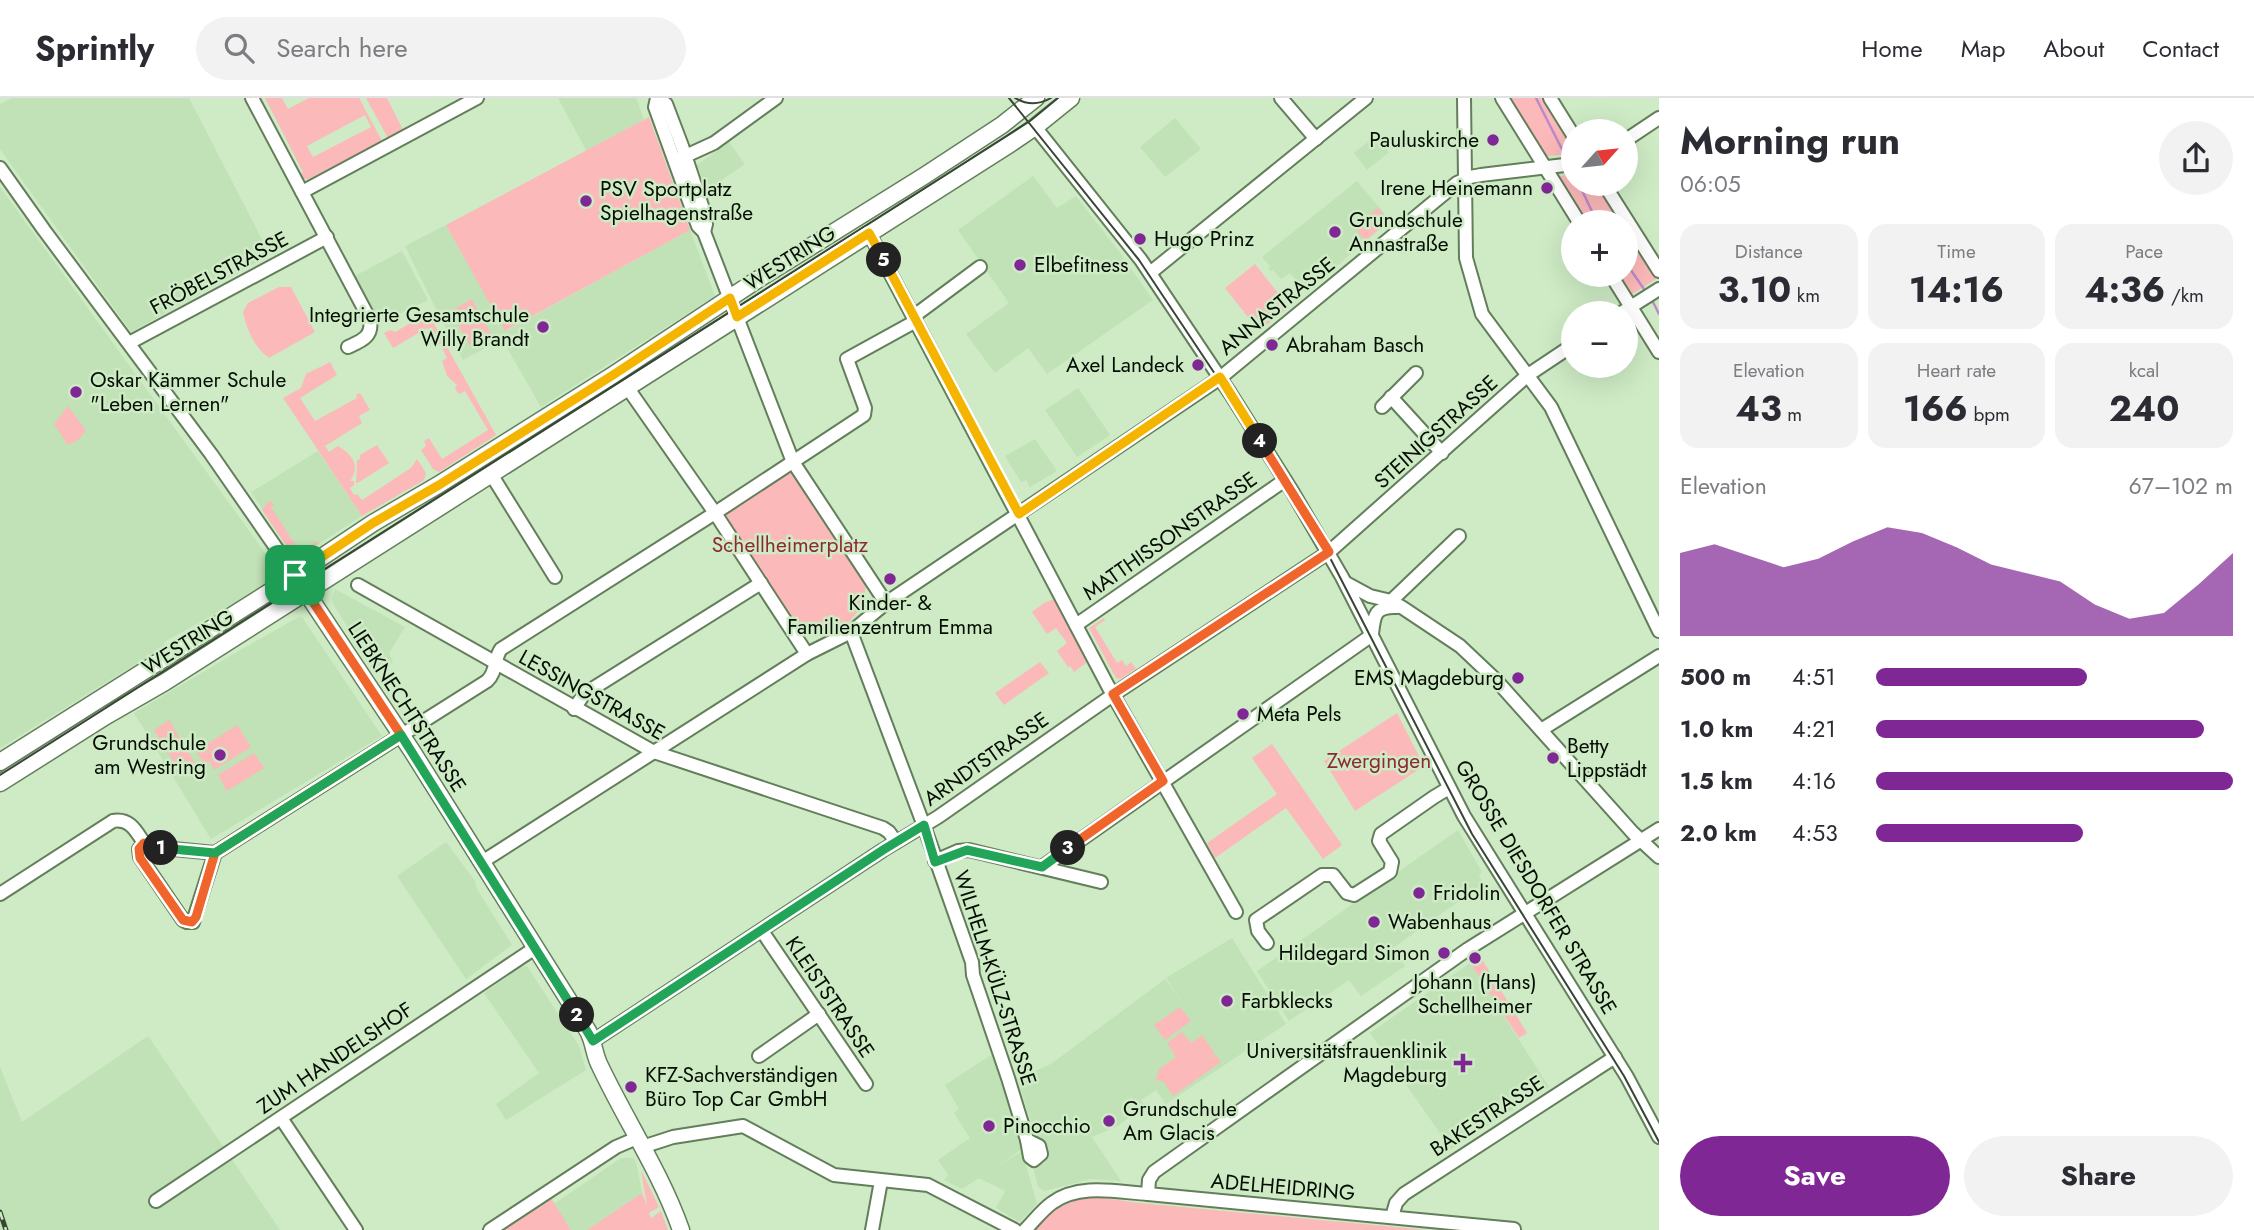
<!DOCTYPE html>
<html lang="en">
<head>
<meta charset="utf-8">
<style>
  body { margin:0; font-family:Jost,sans-serif; background:#f2f2f3; color:#2b2b33; height:100vh; display:flex; flex-direction:column; font-size:26px; white-space:nowrap }
  * { box-sizing:border-box; margin:0 }
  p { font-size:23px; color:#7c7c81 }
  .icon { flex:none; width:38px; height:38px; fill:none; stroke:currentColor; stroke-width:2; stroke-linecap:round; stroke-linejoin:round }
  .map { position:relative; flex:1; overflow:hidden }
  .panel { display:flex; flex-direction:column; background:#fff; width:595px }
  .panel>* { flex:none }
  .needle { width:46px; rotate:63deg }
  .fabs { position:absolute; left:1561px; top:21px; display:grid; gap:14px }
  .fabs a { display:grid; place-items:center; width:77px; height:77px; border-radius:50%; background:#fff; box-shadow:0 7px 28px #0002; font-size:35px }
  .pin { position:absolute; display:grid; place-items:center; width:60px; height:60px; color:#fff; margin:-30px; border-radius:14px; box-shadow:0 4px 10px #0006 }
  .km { position:absolute; width:35px; height:35px; margin:-18px; border-radius:50%; background:#222; color:#fff; font-size:19px; line-height:35px; text-align:center }
  .round { display:grid; place-items:center; flex:none; width:74px; height:74px; border-radius:37px; background:#f2f2f3 }
  .summary { display:flex; align-items:center; justify-content:space-between; height:119px; padding:0 21px }
  h1 { font-size:38px; font-weight:700; line-height:52px }
  .metrics { display:grid; grid-template-columns:repeat(3,1fr); gap:10px; height:119px; padding:7px 21px }
  .metrics div { display:grid; align-content:center; border-radius:18px; background:#f2f2f3; text-align:center }
  .metrics b { font-size:35px; font-weight:700 }
  .metrics small { font-size:19px; font-weight:400 }
  .metrics p { font-size:19px }
  .chart { height:196px; padding:14px 21px }
  .chart p { display:flex; justify-content:space-between }
  .chart svg { width:100%; height:126px; margin-top:7px; fill:#7f2795; opacity:.7 }
  .cta { display:flex; gap:14px; margin-top:auto; padding:14px 21px }
  .cta a { flex:1; height:80px; border-radius:42px; background:#7f2795; color:#fff; font-size:28px; font-weight:700; line-height:80px; text-align:center }
  .cta a+a { background:#f2f2f3; color:#2b2b33 }
  ul { padding:0 21px; list-style:none; font-size:23px }
  li { display:grid; grid-template-columns:112px 84px 1fr; align-items:center; height:52px }
  li i { height:18px; border-radius:9px; background:#7f2795 }
  header { display:flex; align-items:center; gap:42px; box-sizing:border-box; height:98px; padding:0 35px; background:#fff; border-bottom:2px solid #e1e1e2 }
  header strong { font-size:33px }
  nav { display:flex; gap:38px; margin-inline-start:auto; font-size:24px }
  .search { width:490px; height:63px; background:#f2f2f3; display:flex; align-items:center; gap:18px; box-sizing:border-box; padding:0 24px; border-radius:38px; color:#7c7c81; font-size:26px }
  main { display:flex; flex:1; min-height:0 }
  .map>svg:first-child { display:block }
  .built { fill:#c0e2b6 }
  .green { fill:#fcb9b9; fill-rule:evenodd }
  .lines { fill:none; stroke-linecap:round; stroke-linejoin:round }
  .stream { stroke:#ba8bc8; stroke-width:2.5 }
  .minor-casing { stroke:#637e5b; stroke-width:16 }
  .major-casing { stroke:#637e5b; stroke-width:19 }
  .minor { stroke:#fff; stroke-width:12 }
  .major { stroke:#fff; stroke-width:16 }
  .tram { stroke:#384635; stroke-width:2 }
  .rail-casing { stroke:#384635; stroke-width:5 }
  .rail { stroke:#ceebc5; stroke-width:2.5; stroke-dasharray:8; stroke-linecap:butt }
  .split-1-casing { stroke:#fff; stroke-width:14 }
  .split-2-casing { stroke:#fff; stroke-width:14 }
  .split-3-casing { stroke:#fff; stroke-width:14 }
  .split-4-casing { stroke:#fff; stroke-width:14 }
  .split-5-casing { stroke:#fff; stroke-width:14 }
  .split-6-casing { stroke:#fff; stroke-width:14 }
  .split-1 { stroke:#f0652b; stroke-width:9 }
  .split-2 { stroke:#22a559; stroke-width:9 }
  .split-3 { stroke:#22a559; stroke-width:9 }
  .split-4 { stroke:#f0652b; stroke-width:9 }
  .split-5 { stroke:#f5b400; stroke-width:9 }
  .split-6 { stroke:#f5b400; stroke-width:9 }
  .poi-dot { fill:#7f2795; stroke:#ceebc5; stroke-width:2.5 }
  .labels { text-anchor:middle; stroke-width:5; stroke-linejoin:round; paint-order:stroke }
  .poi-label { font-size:21px; fill:#050e03; stroke:#ceebc5; text-anchor:start }
  .street-label { font-size:21px; fill:#050e03; stroke:#ceebc5 }
  .park-label { font-size:21px; fill:#8b2a34; stroke:#ceebc5 }
</style>
</head>
<body>
<header>
<strong>Sprintly</strong>
<div class="search"><svg class="icon" aria-label="search" viewBox="0 0 24 24"><circle cx="10" cy="10" r="6"/><path d="M15 15l6 6"/></svg>Search here</div>
<nav><a>Home</a><a>Map</a><a>About</a><a>Contact</a></nav>
</header>
<main>
<div class="map">
<svg width="1659" height="1132" viewBox="0 0 1659 1132">
  <rect width="100%" height="100%" fill="#ceebc5"/>
  <g class="built">
    <path d="M12 0H189L270 157 131 234 0 51V6Z"/>
    <path d="M558 0H636L644 21 587 54Z"/>
    <path d="M1175 20 1201 51 1165 79 1140 49Z"/>
    <path d="M1375 38 1389 54 1367 72 1354 55Z"/>
    <path d="M729 44 745 66 707 92 697 67Z"/>
    <path d="M1033 78 1057 110 1076 98 1118 152 1153 202 1047 276 1028 250 995 275 966 236 1009 205 958 132Z"/>
    <path d="M1357 83 1390 122 1307 194 1290 175 1281 181 1273 172 1271 173 1268 171 1270 168 1262 159Z"/>
    <path d="M0 89 279 474 268 487 164 544 165 548 0 650Z"/>
    <path d="M446 127 506 233 690 132 715 198 541 309 502 241 463 262 435 209 405 148Z"/>
    <path d="M402 153 428 202 377 227 353 179Z"/>
    <path d="M1078 290 1110 337 1077 359 1045 312Z"/>
    <path d="M1035 341 1057 373 1030 389 1026 382 1021 384 1005 358Z"/>
    <path d="M318 353 362 418 306 454 297 457 285 446 251 394Z"/>
    <path d="M335 491 405 529 389 555 393 564 377 576 333 506 332 501Z"/>
    <path d="M302 519 382 638 211 741 134 615 235 555 297 520Z"/>
    <path d="M1458 732 1482 774 1479 777 1483 786 1393 850 1405 868 1361 898 1349 882 1289 923 1257 873Z"/>
    <path d="M446 744 475 783 477 791 512 847 466 881 397 778Z"/>
    <path d="M1232 840 1286 926 1166 1006 1156 992 1141 1002 1146 1008 1116 1029 1092 1039 1121 1083 1091 1081 1044 1093 1038 1089 1033 1069 1044 1065 1049 1058 1045 1044 1036 1041 1018 981 1051 966 1165 881 1183 905 1166 880Z"/>
    <path d="M1470 865 1549 989 1451 1051 1370 935Z"/>
    <path d="M527 868 579 948 586 972 506 1022 496 1006 539 975 484 895 521 869Z"/>
    <path d="M148 938 280 1132H0V969L22 1024Z"/>
    <path d="M994 955 1022 1051 998 1068 1022 1053 1037 1106 1020 1124 996 1110 1005 1093 979 1080 962 1091 944 1082 948 1077 938 1062 970 1040 954 1015 959 1011 945 987Z"/>
    <path d="M621 1060H634L637 1068 642 1095 587 1132H571L554 1106Z"/>
  </g>
  <g class="green">
    <path d="M265 0H282L288 11 309 0H359L382 43 309 81H301L298 78 303 74ZM365 17 371 29 313 59 307 48Z"/>
    <path d="M366 0H387L403 32 388 40Z"/>
    <path d="M1510 0H1544L1573 47V56L1546 58Z"/>
    <path d="M649 19 690 132 505 233 446 127Z"/>
    <path d="M1573 77V86H1597L1621 124H1586L1557 78Z"/>
    <path d="M1378 110 1389 123 1365 143 1354 129Z"/>
    <path d="M1626 132 1656 181 1632 196 1618 177H1626Z"/>
    <path d="M1255 166 1289 209 1259 233 1225 190Z"/>
    <path d="M279 189H291L315 234 269 260C254 249 247 232 243 214L248 205Z"/>
    <path d="M472 201 491 236 469 247 451 213Z"/>
    <path d="M428 215 444 244 438 247 427 230 393 250 384 235 390 232 395 234Z"/>
    <path d="M447 249 496 337 439 374 433 371 421 352 426 348 424 343 429 340 442 361 488 332 465 293 459 296 455 291 457 287 447 278 442 263 447 260 442 250Z"/>
    <path d="M330 264 337 277 300 300 315 323 357 300 356 297 360 295 370 312 359 318 362 325 325 348 329 354 338 348C352 356 361 368 350 383H354V387L350 390 354 397 357 396 362 402 411 370 417 361 426 375 424 382 362 418 283 300 301 290 306 276Z"/>
    <path d="M68 308 86 333 78 342 68 347 54 326Z"/>
    <path d="M377 347 389 365 356 386 357 362 360 361V357Z"/>
    <path d="M786 375 792 376 865 485C869 518 827 550 798 530L723 418 724 415Z"/>
    <path d="M271 403 274 407 271 409 300 454 318 443 319 445 300 456 290 453 262 412 267 405Z"/>
    <path d="M1054 501 1087 564 1074 574 1070 568 1068 569 1057 553 1067 545 1056 530 1047 536 1032 514 1044 505Z"/>
    <path d="M1104 520 1105 522 1095 529 1117 565 1122 562 1126 568 1131 564 1136 571 1120 581 1116 580 1089 530Z"/>
    <path d="M1040 564 1049 575 1004 607 995 595Z"/>
    <path d="M1397 615 1424 668 1355 713 1324 663Z"/>
    <path d="M169 622 198 670 183 679 154 632Z"/>
    <path d="M237 627 251 649 214 672 209 663 204 666 196 653Z"/>
    <path d="M1272 646 1342 747 1323 761 1286 710 1215 760 1207 745 1277 696 1252 660Z"/>
    <path d="M254 655 264 670 227 693 218 677Z"/>
    <path d="M1480 858 1527 935 1519 940 1470 865Z"/>
    <path d="M1180 909 1191 923 1165 942 1154 927Z"/>
    <path d="M1182 934 1191 945 1202 937 1215 956 1206 962 1216 957 1221 964 1173 998 1164 984 1156 982 1159 971 1176 959 1167 945Z"/>
    <path d="M641 1072 659 1109 649 1115 651 1120 661 1113 668 1132H587L642 1095 647 1108Z"/>
    <path d="M1096 1099 1140 1105 1427 1132H1032C1050 1114 1069 1100 1096 1099Z"/>
    <path d="M551 1100 571 1132H502Z"/>
  </g>
  <g class="lines">
    <g class="stream">
      <path d="M1536 0 1568 63"/>
      <path d="M1579 86 1597 124"/>
      <path d="M1626 165 1646 194"/>
      <path d="M1652 202 1659 216"/>
    </g>
    <defs>
      <g id="minor">
        <path d="M252 0 370 222C373 239 361 243 348 249"/>
        <path d="M657 0 655 9 698 128 704 134 793 364 886 505"/>
        <path d="M657 0 666 6 682 48 703 111 706 126 704 134"/>
        <path d="M1281 0 1316 41"/>
        <path d="M1464 0 1466 160 1482 216 1551 309 1659 533"/>
        <path d="M1502 0 1579 124"/>
        <path d="M1550 0 1573 37"/>
        <path d="M1035 29 1141 162 1230 295 1292 393 1342 479 1464 718 1627 979 1659 1039"/>
        <path d="M1626 42 1659 20"/>
        <path d="M679 61 714 45 776 0"/>
        <path d="M0 70 44 132 211 356 295 477"/>
        <path d="M1604 86 1659 173"/>
        <path d="M302 94 477 0"/>
        <path d="M869 135 1108 588 1236 814"/>
        <path d="M1150 175 1366 0"/>
        <path d="M1611 177 1659 254"/>
        <path d="M1621 215 1659 191"/>
        <path d="M914 218 980 169"/>
        <path d="M129 245 327 139"/>
        <path d="M1391 299 1442 355"/>
        <path d="M1382 309 1416 275"/>
        <path d="M491 376 555 479"/>
        <path d="M1346 485 1370 498 1391 503 1403 510 1460 548 1496 582 1633 735 1659 759"/>
        <path d="M358 487 654 654 883 730 889 734 896 744"/>
        <path d="M1391 503 1459 438"/>
        <path d="M1076 527 1285 382"/>
        <path d="M851 534 924 728 972 864 973 877 1008 980 1027 1042"/>
        <path d="M1372 536C1374 517 1375 508 1397 509"/>
        <path d="M807 556 715 415 864 317 865 310 847 261 916 223"/>
        <path d="M574 611 584 596 761 485"/>
        <path d="M1541 632 1659 558"/>
        <path d="M144 745 163 750 215 755 193 824H187L183 822 140 759 139 751Z"/>
        <path d="M215 755 487 583C497 574 494 560 501 551L715 415 627 289"/>
        <path d="M935 763 958 753 969 752 1101 784"/>
        <path d="M482 764 807 556 851 534 886 505 1220 280 1457 85 1470 79 1481 77 1573 66"/>
        <path d="M1042 769 1372 537"/>
        <path d="M0 796 113 723C130 720 136 733 144 745"/>
        <path d="M762 833 866 986"/>
        <path d="M1267 845 1258 833 1256 822 1322 777H1333L1347 795 1354 797 1390 774 1392 764 1379 743 1381 736 1434 699 1449 690"/>
        <path d="M593 943 883 752 938 719 1120 592 1329 454 1528 277 1573 247"/>
        <path d="M759 958 819 916"/>
        <path d="M281 1020 356 1132"/>
        <path d="M1027 1042 1039 1048 1041 1056 1034 1062 1030 1059Z"/>
        <path d="M642 1049 673 1039 743 1028 834 1077 928 1087 1015 1132"/>
        <path d="M1148 1096 1149 1082 1154 1074 1468 851 1659 731"/>
        <path d="M156 1103 535 850"/>
        <path d="M1392 1119 1396 1105 1404 1096 1615 959"/>
        <path d="M490 1132 616 1049 637 1040"/>
        <path d="M872 1132 881 1083"/>
        <path d="M1025 1132C1034 1123 1042 1112 1052 1105 1079 1085 1117 1094 1148 1096L1514 1131"/>
      </g>
      <g id="major">
        <path d="M302 488 412 653 588 933C594 944 594 957 600 968 626 1023 661 1075 681 1132"/>
        <path d="M0 664 274 491 373 425 438 387 613 277 757 182 924 78 1002 27 1036 0"/>
        <path d="M0 685 106 618 165 584 1010 46 1035 29 1071 0"/>
      </g>
    </defs>
    <use href="#minor" class="minor-casing"/>
    <use href="#major" class="major-casing"/>
    <use href="#minor" class="minor"/>
    <use href="#major" class="major"/>
    <g class="tram">
      <path d="M1009 0 1139 162 1249 327 1327 454 1472 736 1624 978 1659 1044"/>
      <path d="M1015 0C1027 7 1039 7 1051 0"/>
      <path d="M0 677 952 73 1030 23 1058 0"/>
    </g>
    <defs>
      <path id="rail" d="M0 1114 6 1132"/>
    </defs>
    <use href="#rail" class="rail-casing"/>
    <use href="#rail" class="rail"/>
  </g>
  <g class="lines">
    <defs>
      <path id="split-1" d="M161 750 144 745 139 751 140 760 183 822 192 824 196 819 215 755 401 637 295 477"/>
      <path id="split-2" d="M161 750 215 755 401 637 577 917"/>
      <path id="split-3" d="M577 917 593 943 883 752 924 727 935 764 967 752 1042 769 1068 750"/>
      <path id="split-4" d="M1068 750 1163 683 1113 596 1329 454 1260 343"/>
      <path id="split-5" d="M884 162 1019 416 1220 279 1260 343"/>
      <path id="split-6" d="M295 477 373 425 439 387 613 277 730 200 737 219 869 135 884 162"/>
    </defs>
    <use href="#split-1" class="split-1-casing"/>
    <use href="#split-2" class="split-2-casing"/>
    <use href="#split-3" class="split-3-casing"/>
    <use href="#split-4" class="split-4-casing"/>
    <use href="#split-5" class="split-5-casing"/>
    <use href="#split-6" class="split-6-casing"/>
    <use href="#split-1" class="split-1"/>
    <use href="#split-2" class="split-2"/>
    <use href="#split-3" class="split-3"/>
    <use href="#split-4" class="split-4"/>
    <use href="#split-5" class="split-5"/>
    <use href="#split-6" class="split-6"/>
  </g>
  <g class="poi-dot">
    <circle cx="1493" cy="42" r="7"/>
    <circle cx="1547" cy="90" r="7"/>
    <circle cx="586" cy="103" r="7"/>
    <circle cx="1335" cy="134" r="7"/>
    <circle cx="1140" cy="141" r="7"/>
    <circle cx="1020" cy="167" r="7"/>
    <circle cx="543" cy="229" r="7"/>
    <circle cx="1272" cy="247" r="7"/>
    <circle cx="1198" cy="267" r="7"/>
    <circle cx="76" cy="294" r="7"/>
    <circle cx="890" cy="481" r="7"/>
    <circle cx="1518" cy="580" r="7"/>
    <circle cx="1243" cy="616" r="7"/>
    <circle cx="220" cy="657" r="7"/>
    <circle cx="1553" cy="660" r="7"/>
    <circle cx="1419" cy="795" r="7"/>
    <circle cx="1374" cy="824" r="7"/>
    <circle cx="1444" cy="855" r="7"/>
    <circle cx="1475" cy="860" r="7"/>
    <circle cx="1227" cy="903" r="7"/>
    <path d="M1459.5 954.5h7v7h7v7h-7v7h-7v-7h-7v-7h7z"/>
    <circle cx="631" cy="989" r="7"/>
    <circle cx="1109" cy="1023" r="7"/>
    <circle cx="989" cy="1028" r="7"/>
  </g>
  <g class="labels">
    <g class="poi-label">
      <text x="1479" y="49" text-anchor="end">Pauluskirche</text>
      <text x="1533" y="97" text-anchor="end">Irene Heinemann</text>
      <text x="600" y="98">PSV Sportplatz<tspan x="600" dy="24">Spielhagenstraße</tspan></text>
      <text x="1349" y="129">Grundschule<tspan x="1349" dy="24">Annastraße</tspan></text>
      <text x="1154" y="148">Hugo Prinz</text>
      <text x="1034" y="174">Elbefitness</text>
      <text x="529" y="224" text-anchor="end">Integrierte Gesamtschule<tspan x="529" dy="24">Willy Brandt</tspan></text>
      <text x="1286" y="254">Abraham Basch</text>
      <text x="1184" y="274" text-anchor="end">Axel Landeck</text>
      <text x="90" y="289">Oskar Kämmer Schule<tspan x="90" dy="24">"Leben Lernen"</tspan></text>
      <text x="890" y="512" text-anchor="middle">Kinder- &amp;<tspan x="890" dy="24">Familienzentrum Emma</tspan></text>
      <text x="1504" y="587" text-anchor="end">EMS Magdeburg</text>
      <text x="1257" y="623">Meta Pels</text>
      <text x="206" y="652" text-anchor="end">Grundschule<tspan x="206" dy="24">am Westring</tspan></text>
      <text x="1567" y="655">Betty<tspan x="1567" dy="24">Lippstädt</tspan></text>
      <text x="1433" y="802">Fridolin</text>
      <text x="1388" y="831">Wabenhaus</text>
      <text x="1430" y="862" text-anchor="end">Hildegard Simon</text>
      <text x="1475" y="891" text-anchor="middle">Johann (Hans)<tspan x="1475" dy="24">Schellheimer</tspan></text>
      <text x="1241" y="910">Farbklecks</text>
      <text x="1447" y="960" text-anchor="end">Universitätsfrauenklinik<tspan x="1447" dy="24">Magdeburg</tspan></text>
      <text x="645" y="984">KFZ-Sachverständigen<tspan x="645" dy="24">Büro Top Car GmbH</tspan></text>
      <text x="1123" y="1018">Grundschule<tspan x="1123" dy="24">Am Glacis</tspan></text>
      <text x="1003" y="1035">Pinocchio</text>
    </g>
    <g class="street-label">
      <text transform="translate(790 160) rotate(-32)" y="7">WESTRING</text>
      <text transform="translate(219 175) rotate(-28)" y="7">FRÖBELSTRASSE</text>
      <text transform="translate(1277 208) rotate(-39)" y="7">ANNASTRASSE</text>
      <text transform="translate(1436 334) rotate(-42)" y="7">STEINIGSTRASSE</text>
      <text transform="translate(1170 438) rotate(-35)" y="7">MATTHISSONSTRASSE</text>
      <text transform="translate(188 544) rotate(-32)" y="7">WESTRING</text>
      <text transform="translate(592 597) rotate(29)" y="7">LESSINGSTRASSE</text>
      <text transform="translate(407 609) rotate(57)" y="7">LIEBKNECHTSTRASSE</text>
      <text transform="translate(986 661) rotate(-35)" y="7">ARNDTSTRASSE</text>
      <text transform="translate(1536 789) rotate(59)" y="7">GROSSE DIESDORFER STRASSE</text>
      <text transform="translate(995 880) rotate(72)" y="7">WILHELM-KÜLZ-STRASSE</text>
      <text transform="translate(830 899) rotate(56)" y="7">KLEISTSTRASSE</text>
      <text transform="translate(335 960) rotate(-34)" y="7">ZUM HANDELSHOF</text>
      <text transform="translate(1487 1018) rotate(-33)" y="7">BAKESTRASSE</text>
      <text transform="translate(1283 1089) rotate(5)" y="7">ADELHEIDRING</text>
    </g>
    <g class="park-label">
      <text x="790" y="454">Schellheimerplatz</text>
      <text x="1379" y="670">Zwergingen</text>
    </g>
  </g>
</svg>
<div class="fabs">
<a><svg class="needle" viewBox="-14 -14 28 28"><path d="M0-13l5 13h-10z" fill="#e53935"/><path d="M0 13l5-13h-10z" fill="#7c7c81"/></svg></a>
<a>+</a>
<a>−</a>
</div>
<div class="pin" style="left:295px;top:477px;background:#1e9e55"><svg class="icon" aria-label="arrive" viewBox="0 0 24 24"><path d="M6 21V4h12l-3 4 3 4H6"/></svg></div>
<b class="km" style="left:161px;top:750px">1</b>
<b class="km" style="left:577px;top:917px">2</b>
<b class="km" style="left:1068px;top:750px">3</b>
<b class="km" style="left:1260px;top:343px">4</b>
<b class="km" style="left:884px;top:162px">5</b>
</div>
<section class="panel">
<div class="summary"><div><h1>Morning run</h1><p>06:05</p></div><a class="round"><svg class="icon" aria-label="share" viewBox="0 0 24 24"><path d="M12 15V3M7 8l5-5 5 5M5 13v7h14v-7"/></svg></a></div>
<div class="metrics">
<div><p>Distance</p><b>3.10<small> km</small></b></div>
<div><p>Time</p><b>14:16</b></div>
<div><p>Pace</p><b>4:36<small> /km</small></b></div>
</div>
<div class="metrics">
<div><p>Elevation</p><b>43<small> m</small></b></div>
<div><p>Heart rate</p><b>166<small> bpm</small></b></div>
<div><p>kcal</p><b>240</b></div>
</div>
<div class="chart"><p><span>Elevation</span>67–102 m</p>
<svg viewBox="0 0 160 44" preserveAspectRatio="none"><path d="M0 44V15L10 12L20 16L30 20L40 17L50 11L60 6L70 8L80 13L90 19L100 22L110 25L120 33L130 38L140 36L150 26L160 15V44z"/></svg>
</div>
<ul>
<li><b>500 m</b>4:51<i style="width:59%"></i></li>
<li><b>1.0 km</b>4:21<i style="width:92%"></i></li>
<li><b>1.5 km</b>4:16<i style="width:100%"></i></li>
<li><b>2.0 km</b>4:53<i style="width:58%"></i></li>
</ul>
<div class="cta"><a>Save</a><a>Share</a></div>
</section>
</main>
</body>
</html>
